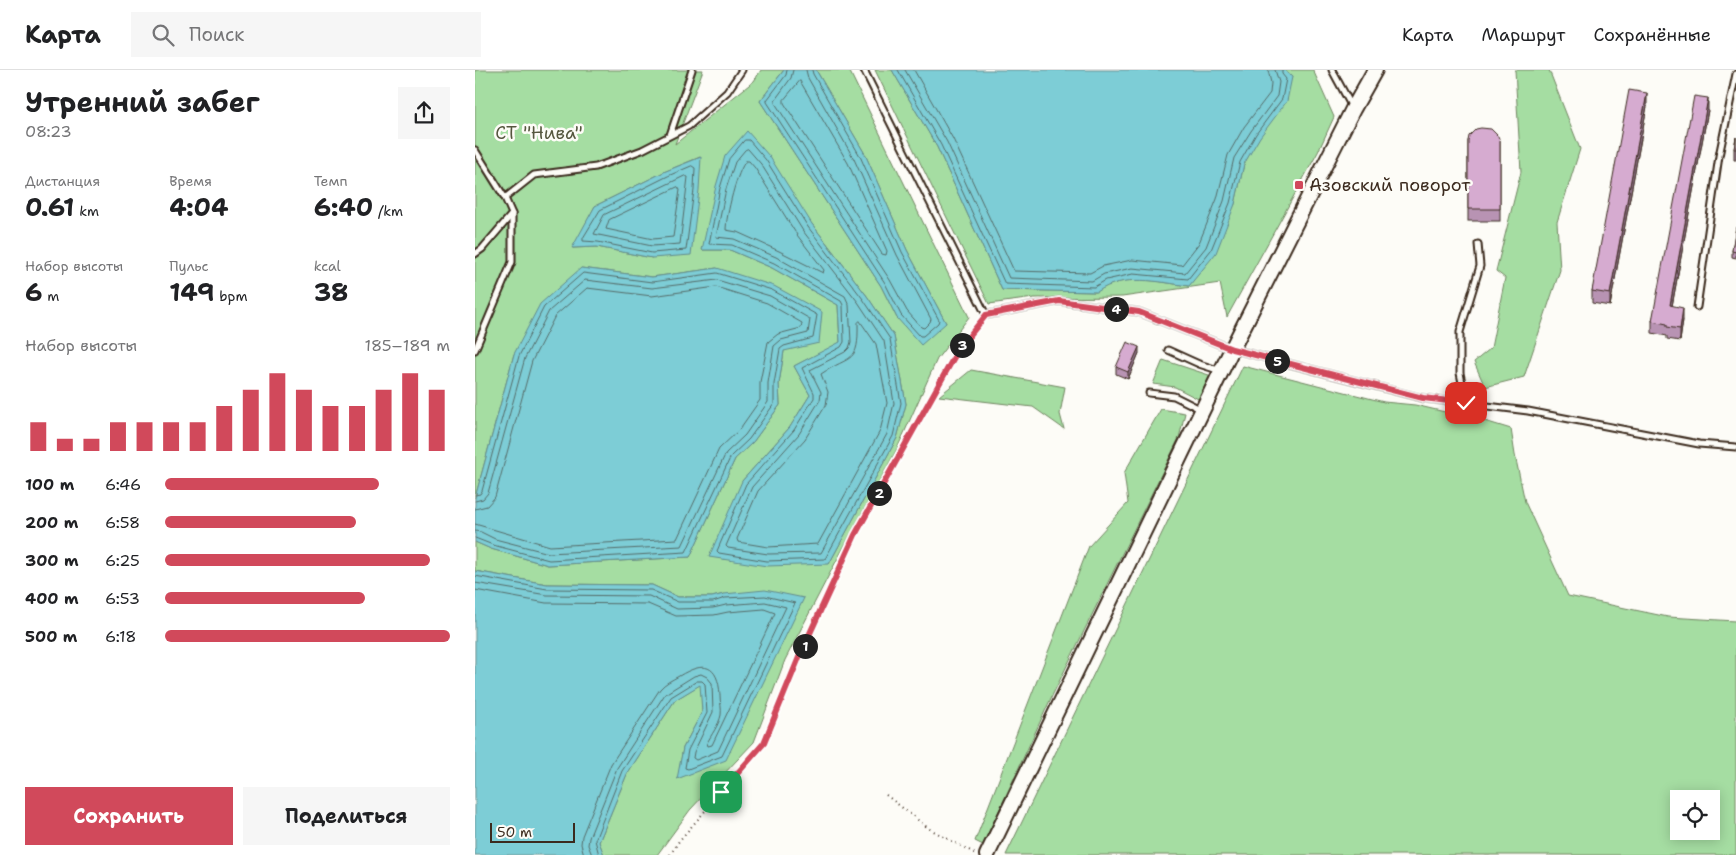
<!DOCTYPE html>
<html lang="ru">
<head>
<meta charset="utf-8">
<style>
  body { margin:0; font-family:"Shantell Sans",sans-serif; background:#f6f6f6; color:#202124; height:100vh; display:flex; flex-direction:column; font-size:19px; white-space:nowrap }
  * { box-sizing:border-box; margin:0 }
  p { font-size:16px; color:#757577 }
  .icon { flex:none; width:28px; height:28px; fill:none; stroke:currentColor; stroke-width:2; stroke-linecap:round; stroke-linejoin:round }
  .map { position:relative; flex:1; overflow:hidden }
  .panel { display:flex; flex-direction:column; background:#fff; width:475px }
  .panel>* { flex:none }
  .fabs { position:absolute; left:1195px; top:720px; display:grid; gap:10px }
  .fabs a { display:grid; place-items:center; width:50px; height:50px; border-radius:0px; background:#fff; box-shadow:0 2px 12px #0003; font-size:25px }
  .scale { position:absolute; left:15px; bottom:12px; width:85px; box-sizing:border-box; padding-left:5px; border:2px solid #3b2a1e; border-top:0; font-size:14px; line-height:18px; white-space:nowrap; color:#3b2a1e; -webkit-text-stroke:4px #fdfcf7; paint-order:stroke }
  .pin { position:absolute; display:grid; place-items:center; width:42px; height:42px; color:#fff; margin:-21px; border-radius:10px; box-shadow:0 2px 8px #0006 }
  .km { position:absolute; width:25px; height:25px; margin:-12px; border-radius:50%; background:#222; color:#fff; font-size:14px; line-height:25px; text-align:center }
  .round { display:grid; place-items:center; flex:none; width:52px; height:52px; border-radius:0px; background:#f6f6f6 }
  .head { display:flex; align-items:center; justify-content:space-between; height:85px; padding:0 25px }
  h1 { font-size:28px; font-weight:700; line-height:38px }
  .stats { display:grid; grid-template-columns:repeat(3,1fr); gap:8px; height:85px; padding:5px 25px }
  .stats div { display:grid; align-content:center }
  .stats b { font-size:25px; font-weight:700 }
  .stats small { font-size:14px; font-weight:400 }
  .stats p { font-size:14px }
  .chart { height:140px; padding:10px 25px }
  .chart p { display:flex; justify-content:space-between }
  .chart svg { width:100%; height:90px; margin-top:5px; stroke:#d1495b; stroke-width:6 }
  .button { display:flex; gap:10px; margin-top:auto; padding:10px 25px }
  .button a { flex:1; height:58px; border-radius:0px; background:#d1495b; color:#fff; font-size:20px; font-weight:700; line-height:58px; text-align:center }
  .button a+a { background:#f6f6f6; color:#202124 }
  ul { padding:0 25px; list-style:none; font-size:16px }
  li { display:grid; grid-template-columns:80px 60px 1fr; align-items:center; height:38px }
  li i { height:12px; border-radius:6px; background:#d1495b }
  header { display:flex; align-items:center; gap:30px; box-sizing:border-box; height:70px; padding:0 25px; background:#fff; border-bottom:1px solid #e0e0e0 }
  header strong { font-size:24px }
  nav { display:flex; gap:28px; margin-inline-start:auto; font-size:18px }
  .search { width:350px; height:45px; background:#f6f6f6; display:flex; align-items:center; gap:12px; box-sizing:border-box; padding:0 18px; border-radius:0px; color:#757577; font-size:19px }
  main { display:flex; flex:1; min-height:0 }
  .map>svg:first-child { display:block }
  .green { fill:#a5dda2; stroke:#708460; fill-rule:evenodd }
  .water { fill:#7dcdd6; stroke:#638c8c }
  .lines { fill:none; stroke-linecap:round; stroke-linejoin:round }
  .shore { stroke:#556b68; stroke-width:1 }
  .lane-casing { stroke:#3b2a1e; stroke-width:9 }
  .secondary-casing { stroke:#3b2a1e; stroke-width:18 }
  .path { stroke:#3b2a1e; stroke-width:2; stroke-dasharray:1 4; stroke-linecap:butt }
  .lane { stroke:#fdfcf7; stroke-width:5 }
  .secondary { stroke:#fdfcf7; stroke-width:14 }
  .wall { fill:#b893b3; stroke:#3b2a1e }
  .shaded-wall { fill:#967892; stroke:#3b2a1e }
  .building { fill:#d6abd0; stroke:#3b2a1e }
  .route-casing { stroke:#fff; stroke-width:10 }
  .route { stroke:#d1495b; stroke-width:6 }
  .poi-dot { fill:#d1495b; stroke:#fdfcf7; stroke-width:2 }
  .labels { text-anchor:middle; stroke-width:5; stroke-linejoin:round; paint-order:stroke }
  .park-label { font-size:18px; fill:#56573f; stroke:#fdfcf7 }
  .poi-label { font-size:18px; fill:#3b2a1e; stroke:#fdfcf7; text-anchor:start }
</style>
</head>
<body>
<header>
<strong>Карта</strong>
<div class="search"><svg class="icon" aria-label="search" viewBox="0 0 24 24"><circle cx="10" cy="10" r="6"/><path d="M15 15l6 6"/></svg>Поиск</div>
<nav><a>Карта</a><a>Маршрут</a><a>Сохранённые</a></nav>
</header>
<main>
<section class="panel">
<div class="head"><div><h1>Утренний забег</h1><p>08:23</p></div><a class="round"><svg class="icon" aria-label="share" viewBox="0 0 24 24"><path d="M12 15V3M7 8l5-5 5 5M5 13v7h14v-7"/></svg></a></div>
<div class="stats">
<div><p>Дистанция</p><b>0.61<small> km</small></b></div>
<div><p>Время</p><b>4:04</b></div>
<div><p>Темп</p><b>6:40<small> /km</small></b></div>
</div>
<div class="stats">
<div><p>Набор высоты</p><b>6<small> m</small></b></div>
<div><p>Пульс</p><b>149<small> bpm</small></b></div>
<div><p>kcal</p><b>38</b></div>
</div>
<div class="chart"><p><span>Набор высоты</span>185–189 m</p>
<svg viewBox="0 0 160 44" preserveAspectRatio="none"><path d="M5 44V30M15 44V38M25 44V38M35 44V30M45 44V30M55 44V30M65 44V30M75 44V22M85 44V14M95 44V6M105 44V14M115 44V22M125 44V22M135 44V14M145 44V6M155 44V14"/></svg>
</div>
<ul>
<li><b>100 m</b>6:46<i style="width:75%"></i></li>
<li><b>200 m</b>6:58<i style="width:67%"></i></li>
<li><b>300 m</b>6:25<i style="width:93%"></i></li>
<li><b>400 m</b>6:53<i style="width:70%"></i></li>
<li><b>500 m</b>6:18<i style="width:100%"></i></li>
</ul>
<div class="button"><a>Сохранить</a><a>Поделиться</a></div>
</section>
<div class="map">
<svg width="1261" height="785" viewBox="0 0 1261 785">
  <rect width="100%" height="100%" fill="#fdfcf7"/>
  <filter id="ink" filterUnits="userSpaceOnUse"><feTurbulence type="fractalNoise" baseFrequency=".02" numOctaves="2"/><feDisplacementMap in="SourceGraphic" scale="10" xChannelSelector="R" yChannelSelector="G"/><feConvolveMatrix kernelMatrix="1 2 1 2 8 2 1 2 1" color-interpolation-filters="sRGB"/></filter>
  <g filter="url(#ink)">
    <g class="green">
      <path d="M0 0H228L200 74 279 11 286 0H309L285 31 406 216 422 248 471 253 432 180 390 84 341 0H374L494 247 462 289 422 379 356 501 310 590 279 672 215 740 182 785H129L124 772 152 704 200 630 226 614 227 642 208 678 203 708 218 702 249 524 237 527H203L177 515 72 514 0 501V472L16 479 73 495 215 487 260 389 278 372 305 335 304 314 309 281 242 198 177 207 106 198 39 284 0 428ZM225 87 177 188 122 177 98 178 120 136 191 101ZM337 154 392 226 419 266 431 334 422 368 354 494 267 411 315 357 335 325 319 296 365 273 363 235 297 198 255 180H227Z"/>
      <path d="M400 0H417L462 77 527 220 621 222C650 202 682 212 714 216L760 134 769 94 817 7 809 0H838L859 47 843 82 752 247 745 213 647 227 559 228 514 234Z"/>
      <path d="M1040 0H1074L1105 79 1082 152 1085 200 1049 307 1010 317 999 292 1016 278 1030 208 1021 201 1046 102Z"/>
      <path d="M688 290 743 308 731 333 700 317 678 314Z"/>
      <path d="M768 296 909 332 940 335 1013 352 1036 359 1040 385 1050 432 1093 526 1193 547 1261 551V785H531ZM1204 729H1236V761H1204Z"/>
      <path d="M496 300 590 317 585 344 589 359 558 337 464 326Z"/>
      <path d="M686 339 710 343 704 368 577 626 508 775 500 771 614 476 653 433 649 403Z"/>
    </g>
    <g class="water">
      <path d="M309 0H341L390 84 432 180 471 253 446 275 422 248 406 216 285 31Z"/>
      <path d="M417 0H809L817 7 812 31 785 67 769 94 760 134 741 183 714 216C683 212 649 203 622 222L527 220 462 77Z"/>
      <path d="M272 61 295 87 337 154 392 226 419 266 431 334 422 368 354 494 292 496 234 487 267 411 315 357 335 325 319 296 365 272 363 235 297 198 255 180H227L241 116 250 86Z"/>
      <path d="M226 87 224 120 216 185 177 188 122 177 97 178 120 136 191 101Z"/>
      <path d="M106 198 177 207 242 198 299 216 347 242 344 273 309 281 304 314 305 335 278 372 260 389 215 487 73 495 16 479 0 472V428L39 284 65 234Z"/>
      <path d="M0 501 72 514 177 515 203 527H237L249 524 290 520 329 528 251 690 202 709 208 678 227 642 225 615 200 630 152 704 124 772 129 785H0Z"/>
    </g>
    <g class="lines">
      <g class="shore">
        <path d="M312 0 311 5 292 30V32L410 213 426 245 445 266H448L463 253 464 250 427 182 385 86 338 4 337 0"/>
        <path d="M318 0 316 8 300 30V33L415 210 432 241 446 257 449 258 455 252 456 249 422 185 379 89 333 8 331 0"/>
        <path d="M423 0 466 75 530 214 619 217 631 210 658 204 713 209 736 180 755 133 765 92 781 64 807 29 811 9 807 4V0"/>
        <path d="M430 0 472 72 534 208 617 211 629 204 657 198 710 203 731 177 749 131 759 88 776 61 802 26 804 12 800 0"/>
        <path d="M439 0 478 69 539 201 615 203 628 196 657 190 707 195 724 173 742 129 753 85 769 57 795 23 796 13 793 0"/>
        <path d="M325 11 373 93 412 181 411 185 407 184 309 33V30Z"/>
        <path d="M270 70H274L291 90 333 157 388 229 415 269 426 333 418 366 350 489 292 491 244 483 242 481 271 414 319 360 339 328V323L327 298 366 277 369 272 368 235 366 231 299 193 257 175 234 174 245 118 254 89Z"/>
        <path d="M273 79 286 94 328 161 383 232 409 271 419 333 412 364 346 483 293 484 253 478 251 476 277 417 324 364 345 330 346 322 335 300 370 282 374 278 376 272 374 235 370 226 301 187 259 169 241 167 251 119 260 92 270 80Z"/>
        <path d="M271 91H274L280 98 322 165 349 200 348 203 304 181 262 162 251 160C251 146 262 100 271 91Z"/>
        <path d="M217 96 220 98 219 120 211 180 177 183 123 172 108 171V168L125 140 193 106Z"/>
        <path d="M210 106 213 107 205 174 177 176 119 164 129 145Z"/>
        <path d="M203 117 205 120 198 167 178 169 131 159 134 150Z"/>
        <path d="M385 251 401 274 412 333 405 361 343 474 293 477 263 472 262 469 283 421 330 369 351 335 353 322 346 304C376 284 384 295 383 253Z"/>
        <path d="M0 425 5 424 7 421 44 286 69 237 108 203 177 212 242 203 297 220 342 245 338 268 309 276 305 279 299 314V334L274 369 256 386 211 482 74 490 18 475 0 468"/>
        <path d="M0 431 8 429 13 423 50 288 74 241 110 210 177 218 242 210 295 226 335 249 333 263 306 270 299 276 293 313V332L270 365 251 383 207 476 74 483 20 469 6 462 0 461"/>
        <path d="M0 439 12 436 20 427 57 291 80 246 112 218 177 226 241 217 292 233 327 253 326 258 303 264 293 272 285 312V330L264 360 244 379 202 469 75 476 0 454"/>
        <path d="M0 506 72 519 176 520 203 532H238L250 528 290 526 320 533 247 686 213 699 210 698 213 680 232 643 230 614 227 611H222L196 627 147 701 120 770 124 785"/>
        <path d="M0 513 72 525 174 526 202 539 238 538 251 535 290 532 311 537 243 681 221 690 218 688 219 682 238 642 237 613 232 607 226 604 219 606 190 624 142 698 114 768 113 775 117 785"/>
        <path d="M0 520 71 533 173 534 201 546 239 545 253 542 289 539 300 543 237 675 233 676 232 673C236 665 244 655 246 645 247 639 245 632 245 625 243 594 229 591 204 606 197 610 190 613 185 619L136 694 107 766 106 774 109 785"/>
      </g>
      <defs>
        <g id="lane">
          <path d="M389 0 511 245 584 231 664 242 757 279 947 328 1053 341 1224 374 1261 377"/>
          <path d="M857 0 877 37"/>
          <path d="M195 65 217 0"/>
          <path d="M0 80 30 128 59 105 121 97 167 80 214 56 252 22 267 0"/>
          <path d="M0 184 7 179 37 144 30 128"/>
          <path d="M1222 237 1244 86 1261 4"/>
          <path d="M0 280 37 192V144"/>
          <path d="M693 280 724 294 746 301"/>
          <path d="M674 323 699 326 727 340"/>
          <path d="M991 333 985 303V262L1005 196 1003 174"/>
        </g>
        <path id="secondary" d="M512 785 757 279 878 39 900 0"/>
      </defs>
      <use href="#lane" class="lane-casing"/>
      <use href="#secondary" class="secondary-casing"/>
      <g class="path">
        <path d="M411 725 453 758 501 784"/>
        <path d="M195 785 204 771 289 673 325 585 381 465 483 280 507 251"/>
      </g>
      <use href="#lane" class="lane"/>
      <use href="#secondary" class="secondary"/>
    </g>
    <g class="wall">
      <path d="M1172 36 1135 236 1117 233V221Z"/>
      <path d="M1233 40 1197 236 1208 250 1205 271 1192 269V266L1177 263V251Z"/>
      <path d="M1261 67V90H1259V79Z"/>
      <rect x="993" y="71" width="32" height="80"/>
      <path d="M1261 157V188L1257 187V181Z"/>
      <path d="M664 283 653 309 641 304V297Z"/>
    </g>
    <g class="shaded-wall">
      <path d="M1172 23V36L1135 236V224Z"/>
      <path d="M1233 28V40L1195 247V235Z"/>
      <path d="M1208 238V250L1205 271V259Z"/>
      <path d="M664 277V283L653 309V302Z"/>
    </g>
    <g class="building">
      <path d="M1154 20 1172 23 1135 224 1117 221Z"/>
      <path d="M1219 26 1233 28 1195 235 1208 238 1205 259 1192 257V254L1177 251Z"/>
      <path d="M1006 58 1016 59 1023 66 1025 71V139H993V71L994 66 1001 59Z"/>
      <path d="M1261 67V79H1259Z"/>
      <path d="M1261 157V182L1257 181Z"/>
      <path d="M652 272 664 277 653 302 641 297Z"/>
    </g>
  </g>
  <g class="lines" filter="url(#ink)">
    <defs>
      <path id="route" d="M246 722 289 673 325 585 380 465 483 280 511 245 584 231 664 242 757 279 948 328 991 333"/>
    </defs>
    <use href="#route" class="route-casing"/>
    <use href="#route" class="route"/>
  </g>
  <rect class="poi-dot" x="819" y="110" width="10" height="10" rx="2.5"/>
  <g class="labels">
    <g class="park-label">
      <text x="64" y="69">СТ "Нива"</text>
    </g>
    <g class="poi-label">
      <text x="834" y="121">Азовский поворот</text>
    </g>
  </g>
</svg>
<div class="fabs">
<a><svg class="icon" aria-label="locate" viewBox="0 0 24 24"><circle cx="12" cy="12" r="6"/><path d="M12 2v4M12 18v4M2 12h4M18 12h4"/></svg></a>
</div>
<div class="scale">50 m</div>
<div class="pin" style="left:246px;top:722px;background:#1e9e55"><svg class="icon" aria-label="arrive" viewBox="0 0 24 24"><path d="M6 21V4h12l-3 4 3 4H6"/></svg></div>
<div class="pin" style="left:991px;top:333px;background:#d93025"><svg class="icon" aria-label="check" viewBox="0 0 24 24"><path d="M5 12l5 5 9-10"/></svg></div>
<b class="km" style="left:330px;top:576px">1</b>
<b class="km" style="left:404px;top:423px">2</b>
<b class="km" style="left:487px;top:275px">3</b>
<b class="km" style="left:641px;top:239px">4</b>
<b class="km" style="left:802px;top:291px">5</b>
</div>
</main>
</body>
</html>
